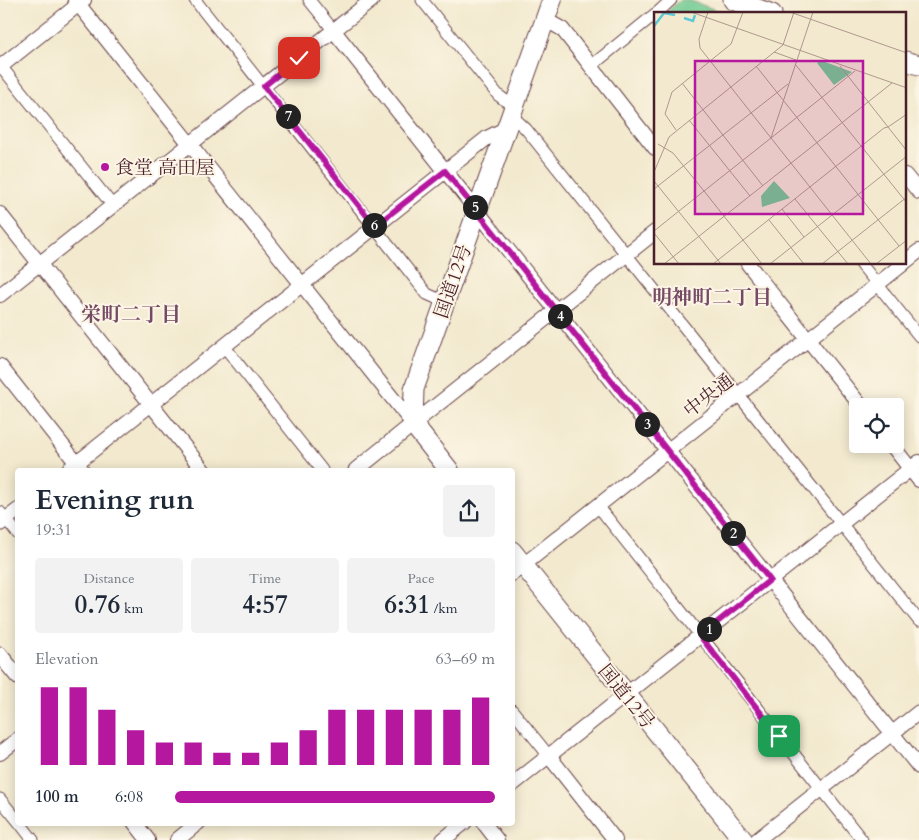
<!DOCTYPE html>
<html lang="en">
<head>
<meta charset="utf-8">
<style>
  body { margin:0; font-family:Cardo,"Noto Serif JP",serif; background:#f2f2f3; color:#1f2937; height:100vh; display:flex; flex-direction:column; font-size:19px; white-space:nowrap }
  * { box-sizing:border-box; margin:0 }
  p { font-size:16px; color:#747a83 }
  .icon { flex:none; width:28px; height:28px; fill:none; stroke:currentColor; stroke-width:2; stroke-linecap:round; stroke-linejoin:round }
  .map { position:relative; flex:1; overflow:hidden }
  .drawer { position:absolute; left:15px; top:468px; width:500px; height:358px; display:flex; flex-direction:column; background:#fff; border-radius:5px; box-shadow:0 2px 12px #0003 }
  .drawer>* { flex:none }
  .buttons { position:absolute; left:849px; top:398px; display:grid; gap:10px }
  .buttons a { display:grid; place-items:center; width:55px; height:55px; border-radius:5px; background:#fff; box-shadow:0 2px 12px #0003; font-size:25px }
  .pin { position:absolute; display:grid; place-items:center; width:42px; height:42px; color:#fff; margin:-21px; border-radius:10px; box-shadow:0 2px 8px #0006 }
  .km { position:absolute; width:25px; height:25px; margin:-12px; border-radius:50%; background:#222; color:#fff; font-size:14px; line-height:25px; text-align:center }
  .round { display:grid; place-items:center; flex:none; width:52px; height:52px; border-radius:5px; background:#f2f2f3 }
  .overview { display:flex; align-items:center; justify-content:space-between; height:85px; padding:0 20px }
  h1 { font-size:28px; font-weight:600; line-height:38px }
  .stats { display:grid; grid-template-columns:repeat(3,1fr); gap:8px; height:85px; padding:5px 20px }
  .stats div { display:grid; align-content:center; border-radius:5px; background:#f2f2f3; text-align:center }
  .stats b { font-size:25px; font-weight:600 }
  .stats small { font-size:14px; font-weight:400 }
  .stats p { font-size:14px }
  .chart { height:140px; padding:10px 20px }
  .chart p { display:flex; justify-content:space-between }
  .chart svg { width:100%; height:90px; margin-top:5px; stroke:#b5179e; stroke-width:6 }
  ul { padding:0 20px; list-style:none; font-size:16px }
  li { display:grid; grid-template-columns:80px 60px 1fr; align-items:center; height:38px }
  li i { height:12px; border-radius:6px; background:#b5179e }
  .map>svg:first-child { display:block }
  .green { fill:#70ca90; stroke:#5d745e }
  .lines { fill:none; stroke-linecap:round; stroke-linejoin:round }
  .minor-casing { stroke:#633d43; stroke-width:13 }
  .tertiary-casing { stroke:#633d43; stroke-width:16 }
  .secondary-casing { stroke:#633d43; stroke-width:17 }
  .trunk-casing { stroke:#633d43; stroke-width:21 }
  .minor { stroke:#fff; stroke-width:11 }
  .tertiary { stroke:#fff; stroke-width:14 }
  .secondary { stroke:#fff; stroke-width:15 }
  .trunk { stroke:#fff; stroke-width:19 }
  .route-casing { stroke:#fff; stroke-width:10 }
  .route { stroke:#b5179e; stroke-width:6 }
  .poi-dot { fill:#b5179e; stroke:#fcf5e5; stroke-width:2 }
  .labels { text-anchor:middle; stroke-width:4; stroke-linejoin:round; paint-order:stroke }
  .poi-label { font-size:19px; fill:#4a1f2b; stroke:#fcf5e5; text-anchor:start }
  .street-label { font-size:19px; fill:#4a1f2b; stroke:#fcf5e5 }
  .neighbourhood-label { font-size:20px; font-weight:bold; fill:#754a65; stroke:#fcf5e5 }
  .inset-river { fill:none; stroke:#5dc8d6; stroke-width:2.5 }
  .inset-road { fill:none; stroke:#af988d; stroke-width:1 }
  .view { fill:#b5179e; fill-opacity:0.15; stroke:#b5179e; stroke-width:2.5 }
  .inset-edge { fill:none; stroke:#4a1f2b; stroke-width:2.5 }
</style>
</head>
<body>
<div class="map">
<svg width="919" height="840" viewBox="0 0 919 840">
  <rect width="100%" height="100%" fill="#fcf5e5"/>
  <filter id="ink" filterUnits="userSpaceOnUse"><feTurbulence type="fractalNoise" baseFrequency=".02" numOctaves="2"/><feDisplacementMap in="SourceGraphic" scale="10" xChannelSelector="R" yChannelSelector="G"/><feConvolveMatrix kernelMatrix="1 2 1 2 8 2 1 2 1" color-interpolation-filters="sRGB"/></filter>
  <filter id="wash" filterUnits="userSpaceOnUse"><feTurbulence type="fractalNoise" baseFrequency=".0096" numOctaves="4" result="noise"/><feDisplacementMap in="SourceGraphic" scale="20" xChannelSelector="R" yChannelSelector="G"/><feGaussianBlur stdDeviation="1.12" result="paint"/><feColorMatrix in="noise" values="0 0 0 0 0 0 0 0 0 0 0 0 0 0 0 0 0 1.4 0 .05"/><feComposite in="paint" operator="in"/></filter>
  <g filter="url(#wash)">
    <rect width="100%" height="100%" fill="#f2e9ce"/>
    <path class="green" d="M680 0H688L727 14H668L667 12Z"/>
  </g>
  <g filter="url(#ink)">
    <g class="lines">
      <defs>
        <g id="minor">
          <path d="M195 0 427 294 445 302"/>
          <path d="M309 0 334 31"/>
          <path d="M422 0 498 95 514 107"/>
          <path d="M656 14 671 0"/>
          <path d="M0 65 113 206"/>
          <path d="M590 67 655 14"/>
          <path d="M511 115 526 129 919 621"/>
          <path d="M861 264 919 336"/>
          <path d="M224 346 322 470"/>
          <path d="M598 506 862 840"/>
          <path d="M0 512 18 534"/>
          <path d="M512 710 549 756"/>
          <path d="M0 799 18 821"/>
          <path d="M19 822 33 840"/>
        </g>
        <g id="tertiary">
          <path d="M75 0 413 424 655 232"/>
          <path d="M544 19 562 29 655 148"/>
          <path d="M334 31 919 767"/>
          <path d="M0 67 84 0"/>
          <path d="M905 175 919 192"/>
          <path d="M0 214 203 470"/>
          <path d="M905 262 919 251"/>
          <path d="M748 264 861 406"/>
          <path d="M0 295 372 0"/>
          <path d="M0 366 82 470"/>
          <path d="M891 444 919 480"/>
          <path d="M68 470 487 138 505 129"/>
          <path d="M0 524 18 510"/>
          <path d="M512 574 903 264"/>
          <path d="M0 753 18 739"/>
          <path d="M549 756 615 840"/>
          <path d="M512 785 919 462"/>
          <path d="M134 822 148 840"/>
          <path d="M483 822 497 840"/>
          <path d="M177 840 199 822"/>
          <path d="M443 840 465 822"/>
          <path d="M757 840 919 712"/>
        </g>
        <g id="secondary">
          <path d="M356 470 413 424"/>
          <path d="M0 655 18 677"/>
        </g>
        <g id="trunk">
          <path d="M733 0 772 14"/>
          <path d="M905 61 919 65"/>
          <path d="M449 470 413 424 414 389 552 0"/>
          <path d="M512 551 743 840"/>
        </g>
      </defs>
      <use href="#minor" class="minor-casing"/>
      <use href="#tertiary" class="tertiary-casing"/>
      <use href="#secondary" class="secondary-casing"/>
      <use href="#trunk" class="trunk-casing"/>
      <use href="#minor" class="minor"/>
      <use href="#tertiary" class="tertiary"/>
      <use href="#secondary" class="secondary"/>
      <use href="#trunk" class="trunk"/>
    </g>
  </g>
  <g class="lines" filter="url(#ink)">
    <defs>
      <path id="route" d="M299 58 264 86 375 226 445 171 770 580 700 636 779 736"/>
    </defs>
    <use href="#route" class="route-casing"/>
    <use href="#route" class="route"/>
  </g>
  <circle class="poi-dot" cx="105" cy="167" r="5"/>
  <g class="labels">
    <g class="poi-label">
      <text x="115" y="174">食堂 高田屋</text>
    </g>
    <g class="street-label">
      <text transform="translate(452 281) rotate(-71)" y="7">国道12号</text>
      <text transform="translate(708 395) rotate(-38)" y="7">中央通</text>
      <text transform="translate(627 696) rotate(51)" y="7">国道12号</text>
    </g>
    <g class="neighbourhood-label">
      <text x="712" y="304">明神町二丁目</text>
      <text x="131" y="321">栄町二丁目</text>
    </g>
  </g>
  <g transform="translate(654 12)">
    <rect width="252" height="252" fill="#f2e9ce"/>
    <path d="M166 48 198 60 180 73 163 51ZM120 169 136 186 108 195 107 184Z" fill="#70ca90"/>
    <path class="inset-river" d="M30 6 39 9 41 3M0 14 10 1 21 3"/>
    <path class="inset-road" d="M37 0 253 76M54 0 45 27 46 36 117 126 201 59M136 0 253 41M159 0 117 126 217 252M120 40 142 48M141 52 253 191M102 54 245 234M186 54 234 115 253 102M28 71 109 174M35 108 96 184M22 118 11 102 18 80 77 32 89 0M4 132 19 141 50 179 117 126M0 160 15 125 129 33 140 0M0 169 67 252M0 177 134 72M141 187 194 252M128 197 150 225M115 208 150 252M0 219 50 179 108 252M0 221 25 252M10 252 238 71M59 252 230 116 234 115 253 139M116 252 253 144M168 252 253 185M222 252 253 228"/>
    <path class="view" d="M41 49H209V202H41Z"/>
    <rect width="252" height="252" class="inset-edge"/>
  </g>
</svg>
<div class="buttons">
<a><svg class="icon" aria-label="locate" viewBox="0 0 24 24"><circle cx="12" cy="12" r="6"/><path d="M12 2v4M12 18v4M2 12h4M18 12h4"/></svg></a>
</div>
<div class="pin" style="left:779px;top:736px;background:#1e9e55"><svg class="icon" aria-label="arrive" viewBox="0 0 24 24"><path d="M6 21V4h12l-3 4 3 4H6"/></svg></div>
<div class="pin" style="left:299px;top:58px;background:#d93025"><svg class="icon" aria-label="check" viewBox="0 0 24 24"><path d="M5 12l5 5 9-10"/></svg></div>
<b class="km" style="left:709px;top:629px">1</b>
<b class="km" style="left:733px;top:533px">2</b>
<b class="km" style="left:647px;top:424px">3</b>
<b class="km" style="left:560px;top:316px">4</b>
<b class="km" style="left:475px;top:207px">5</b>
<b class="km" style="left:374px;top:225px">6</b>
<b class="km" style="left:288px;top:116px">7</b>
<section class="drawer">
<div class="overview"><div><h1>Evening run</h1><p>19:31</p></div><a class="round"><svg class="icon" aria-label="share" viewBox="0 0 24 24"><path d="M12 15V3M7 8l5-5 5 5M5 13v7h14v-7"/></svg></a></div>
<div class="stats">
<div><p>Distance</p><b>0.76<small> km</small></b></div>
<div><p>Time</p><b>4:57</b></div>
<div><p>Pace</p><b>6:31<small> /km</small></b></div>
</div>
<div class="chart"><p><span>Elevation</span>63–69 m</p>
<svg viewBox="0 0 160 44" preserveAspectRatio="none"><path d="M5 44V6M15 44V6M25 44V17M35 44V27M45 44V33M55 44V33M65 44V38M75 44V38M85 44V33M95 44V27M105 44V17M115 44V17M125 44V17M135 44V17M145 44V17M155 44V11"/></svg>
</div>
<ul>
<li><b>100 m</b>6:08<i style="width:100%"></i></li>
</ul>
</section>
</div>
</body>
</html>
